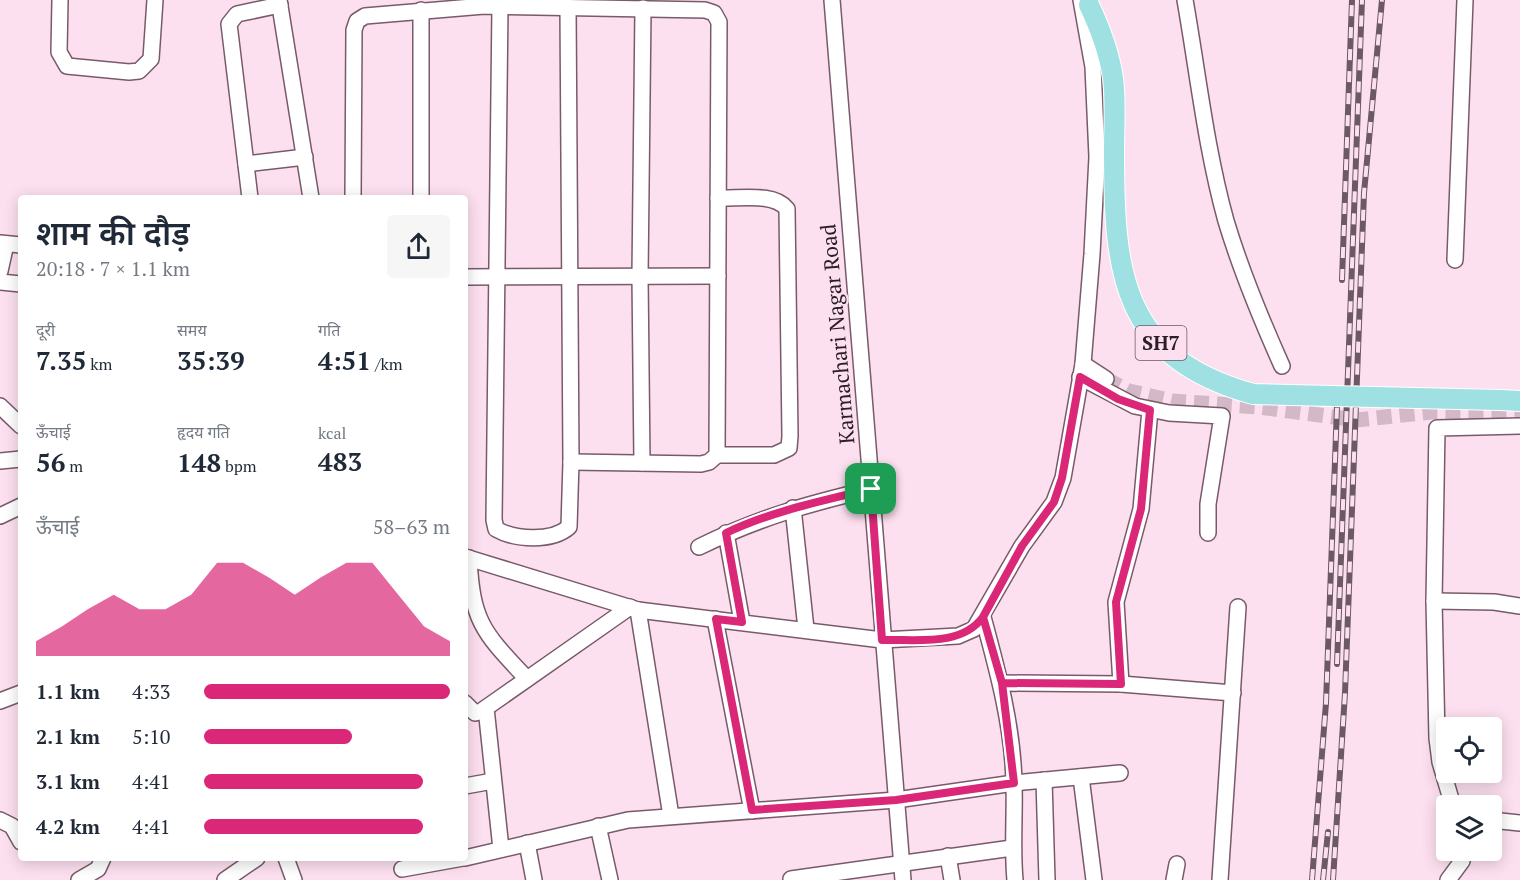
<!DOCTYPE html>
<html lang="hi">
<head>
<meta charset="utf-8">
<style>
  body { margin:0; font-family:"PT Serif","Noto Sans Devanagari",serif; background:#f6f6f7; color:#1f2937; height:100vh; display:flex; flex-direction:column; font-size:22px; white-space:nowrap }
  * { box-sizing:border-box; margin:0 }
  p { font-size:20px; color:#747a83 }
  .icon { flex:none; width:33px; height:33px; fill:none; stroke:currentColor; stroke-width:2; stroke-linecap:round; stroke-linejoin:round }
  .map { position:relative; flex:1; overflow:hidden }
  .details { position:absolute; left:18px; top:195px; width:450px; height:666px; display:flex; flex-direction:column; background:#fff; border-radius:6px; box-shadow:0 3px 15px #0003 }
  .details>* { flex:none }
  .controls { position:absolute; left:1436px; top:717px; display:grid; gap:12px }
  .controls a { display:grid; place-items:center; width:66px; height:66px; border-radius:6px; background:#fff; box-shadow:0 3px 15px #0003; font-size:30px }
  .pin { position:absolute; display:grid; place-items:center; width:51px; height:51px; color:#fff; margin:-26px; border-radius:12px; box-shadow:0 3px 9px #0006 }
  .round { display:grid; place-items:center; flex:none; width:63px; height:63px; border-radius:6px; background:#f6f6f7 }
  .head { display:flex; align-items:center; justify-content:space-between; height:102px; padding:0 18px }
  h1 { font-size:33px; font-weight:600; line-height:45px }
  .figures { display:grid; grid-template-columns:repeat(3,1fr); gap:9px; height:102px; padding:6px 18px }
  .figures div { display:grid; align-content:center }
  .figures b { font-size:26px; font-weight:600 }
  .figures small { font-size:16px; font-weight:400 }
  .figures p { font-size:16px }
  .chart { height:168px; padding:12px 18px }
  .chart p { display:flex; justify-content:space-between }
  .chart svg { width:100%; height:108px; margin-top:6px; fill:#db2777; opacity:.7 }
  ul { padding:0 18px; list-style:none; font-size:20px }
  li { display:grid; grid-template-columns:96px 72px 1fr; align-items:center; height:45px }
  li i { height:15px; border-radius:8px; background:#db2777 }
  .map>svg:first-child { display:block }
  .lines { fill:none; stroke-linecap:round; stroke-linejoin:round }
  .minor-tunnel { stroke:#d3b9c8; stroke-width:15; stroke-dasharray:15 8; stroke-linecap:butt }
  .minor-casing { stroke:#785a6b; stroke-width:18 }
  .major-casing { stroke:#fff; stroke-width:22 }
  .minor { stroke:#fff; stroke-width:15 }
  .major { stroke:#9fe0e3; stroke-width:20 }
  .rail-casing { stroke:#6b5964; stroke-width:6 }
  .rail { stroke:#fde0f0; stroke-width:4; stroke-dasharray:11; stroke-linecap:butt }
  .major-bridge-casing { stroke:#fff; stroke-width:22; stroke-linecap:butt }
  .major-bridge { stroke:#9fe0e3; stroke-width:20 }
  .route-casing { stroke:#fff; stroke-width:12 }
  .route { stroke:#db2777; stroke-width:8 }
  .labels { text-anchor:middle; stroke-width:4.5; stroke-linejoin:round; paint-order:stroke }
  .shield { fill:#fde0f0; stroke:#6a5863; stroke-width:1.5 }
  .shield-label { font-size:20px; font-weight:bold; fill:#2b1e26 }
  .street-label { font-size:21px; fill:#2b1e26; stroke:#fde0f0 }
</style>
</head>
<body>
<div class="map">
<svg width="1520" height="880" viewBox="0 0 1520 880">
  <rect width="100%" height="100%" fill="#fde0f0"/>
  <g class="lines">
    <path class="minor-tunnel" d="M1106 379 1129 391 1173 401 1259 407 1357 420 1431 412 1520 411"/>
    <defs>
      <g id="minor">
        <path d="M60 0 59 52 67 66 129 72 139 71 151 59 155 0"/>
        <path d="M279 0 311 198"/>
        <path d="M832 0 903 880"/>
        <path d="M1185 0C1198 74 1206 149 1226 221 1241 271 1261 319 1282 366"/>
        <path d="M500 6 494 520 496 529C515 540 552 542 569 527L571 462 568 7"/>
        <path d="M421 10V198"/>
        <path d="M246 164 305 157"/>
        <path d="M250 198 229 24 237 14 280 5"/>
        <path d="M353 198 354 30 357 21 365 16 484 6 705 10 714 13 719 22 717 455 709 462 701 464 571 462"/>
        <path d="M0 243 21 245"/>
        <path d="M1455 260 1465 0"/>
        <path d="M0 271 6 244"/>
        <path d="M465 277 718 276"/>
        <path d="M0 282 21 284"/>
        <path d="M1083 364 1106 379"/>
        <path d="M1080 377 1135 406 1169 413 1222 416 1208 504V533"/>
        <path d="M0 406 21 426"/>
        <path d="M717 455H774L789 448 790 436 787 209C774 192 739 199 718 198"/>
        <path d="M0 461 21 459"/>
        <path d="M642 463 640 276 643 8"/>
        <path d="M793 508 806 629"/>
        <path d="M0 516 21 506"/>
        <path d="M726 533 742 622"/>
        <path d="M699 547C758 518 807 504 871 489"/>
        <path d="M465 557 638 610 882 640 958 636 974 629 1022 546 1054 502 1063 478 1083 364 1092 254 1097 157 1093 67 1081 0"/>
        <path d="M469 558C472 623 484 633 527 679"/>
        <path d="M1434 601 1494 602 1520 606"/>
        <path d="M638 610 671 816"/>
        <path d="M983 617C998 672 1013 727 1014 784 1015 816 1012 848 1015 880"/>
        <path d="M715 619 752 811"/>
        <path d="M1002 683 1121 684 1233 693"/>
        <path d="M1121 684 1116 602 1141 509 1150 410"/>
        <path d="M0 701 21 693"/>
        <path d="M465 703 475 713 480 712 630 607"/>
        <path d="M486 708 501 849"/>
        <path d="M1081 777 1094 880"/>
        <path d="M1044 780 1047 880"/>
        <path d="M465 786 493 781"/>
        <path d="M1453 806 1440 762 1437 738 1434 601 1437 428 1520 426"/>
        <path d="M0 820 12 826 21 842"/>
        <path d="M1491 820 1520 823"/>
        <path d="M598 826 610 880"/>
        <path d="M527 843 534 880"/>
        <path d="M948 856 952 880"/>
        <path d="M286 858 294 880"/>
        <path d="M465 858 628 820 896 800 1014 783 1120 773"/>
        <path d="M402 869 463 858"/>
        <path d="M791 879 1012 848"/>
        <path d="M79 880 98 869 103 858"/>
        <path d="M225 880 257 858"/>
        <path d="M1174 880 1177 864"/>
        <path d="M1220 880 1238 607"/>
        <path d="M1448 880 1462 861 1463 850"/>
      </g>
      <path id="major" d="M1500 400 1520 401"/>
    </defs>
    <use href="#minor" class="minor-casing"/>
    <use href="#major" class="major-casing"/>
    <use href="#minor" class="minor"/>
    <use href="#major" class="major"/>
    <defs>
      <g id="rail">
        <path d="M1342 280 1352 0"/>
        <path d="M1337 664 1362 0"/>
        <path d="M1312 880 1326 703 1337 407"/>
        <path d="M1323 880 1328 832"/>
        <path d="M1333 880 1345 693 1364 193 1382 0"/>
      </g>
    </defs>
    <use href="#rail" class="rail-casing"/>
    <use href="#rail" class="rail"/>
    <defs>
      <path id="major-bridge" d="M1089 5C1100 28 1109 52 1113 78 1116 101 1114 127 1114 151 1114 271 1120 357 1253 394L1500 400"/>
    </defs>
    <use href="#major-bridge" class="major-bridge-casing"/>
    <use href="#major-bridge" class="major-bridge"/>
  </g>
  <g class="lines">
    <defs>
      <path id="route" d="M871 489C822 501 772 511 726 533L742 622 716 619 752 810 896 800 1014 783 1002 683 983 617 1022 546 1054 502 1062 478 1080 377 1118 399 1150 410 1141 509 1116 602 1121 684 1002 683 983 617C961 647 916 639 882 640L871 489"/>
    </defs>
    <use href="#route" class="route-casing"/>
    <use href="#route" class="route"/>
  </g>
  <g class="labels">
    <rect class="shield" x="1135.5" y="326" width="51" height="34" rx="4.5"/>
    <g class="shield-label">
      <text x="1161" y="350">SH7</text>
    </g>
    <g class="street-label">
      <text transform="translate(838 334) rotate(-95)" y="7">Karmachari Nagar Road</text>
    </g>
  </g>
</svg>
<div class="controls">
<a><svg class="icon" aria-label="locate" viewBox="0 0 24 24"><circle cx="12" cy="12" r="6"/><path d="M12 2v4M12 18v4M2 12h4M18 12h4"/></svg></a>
<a><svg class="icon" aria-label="layers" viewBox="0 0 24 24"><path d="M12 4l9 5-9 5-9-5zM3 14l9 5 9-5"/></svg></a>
</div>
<div class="pin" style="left:871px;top:489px;background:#1e9e55"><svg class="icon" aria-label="arrive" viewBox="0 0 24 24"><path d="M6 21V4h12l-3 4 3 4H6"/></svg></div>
<section class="details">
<div class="head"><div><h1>शाम की दौड़</h1><p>20:18 · 7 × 1.1 km</p></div><a class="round"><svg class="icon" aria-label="share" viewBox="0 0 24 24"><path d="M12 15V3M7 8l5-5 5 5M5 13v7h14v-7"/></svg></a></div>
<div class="figures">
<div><p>दूरी</p><b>7.35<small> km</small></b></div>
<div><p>समय</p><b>35:39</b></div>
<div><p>गति</p><b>4:51<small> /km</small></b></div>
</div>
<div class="figures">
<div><p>ऊँचाई</p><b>56<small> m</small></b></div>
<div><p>हृदय गति</p><b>148<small> bpm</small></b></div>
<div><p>kcal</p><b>483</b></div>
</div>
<div class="chart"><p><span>ऊँचाई</span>58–63 m</p>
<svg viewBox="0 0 160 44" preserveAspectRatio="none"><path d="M0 44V38L10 32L20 25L30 19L40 25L50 25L60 19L70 6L80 6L90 12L100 19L110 12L120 6L130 6L140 19L150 32L160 38V44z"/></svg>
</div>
<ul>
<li><b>1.1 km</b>4:33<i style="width:100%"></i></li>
<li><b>2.1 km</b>5:10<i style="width:60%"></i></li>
<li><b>3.1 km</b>4:41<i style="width:89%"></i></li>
<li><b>4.2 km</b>4:41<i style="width:89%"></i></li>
</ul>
</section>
</div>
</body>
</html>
